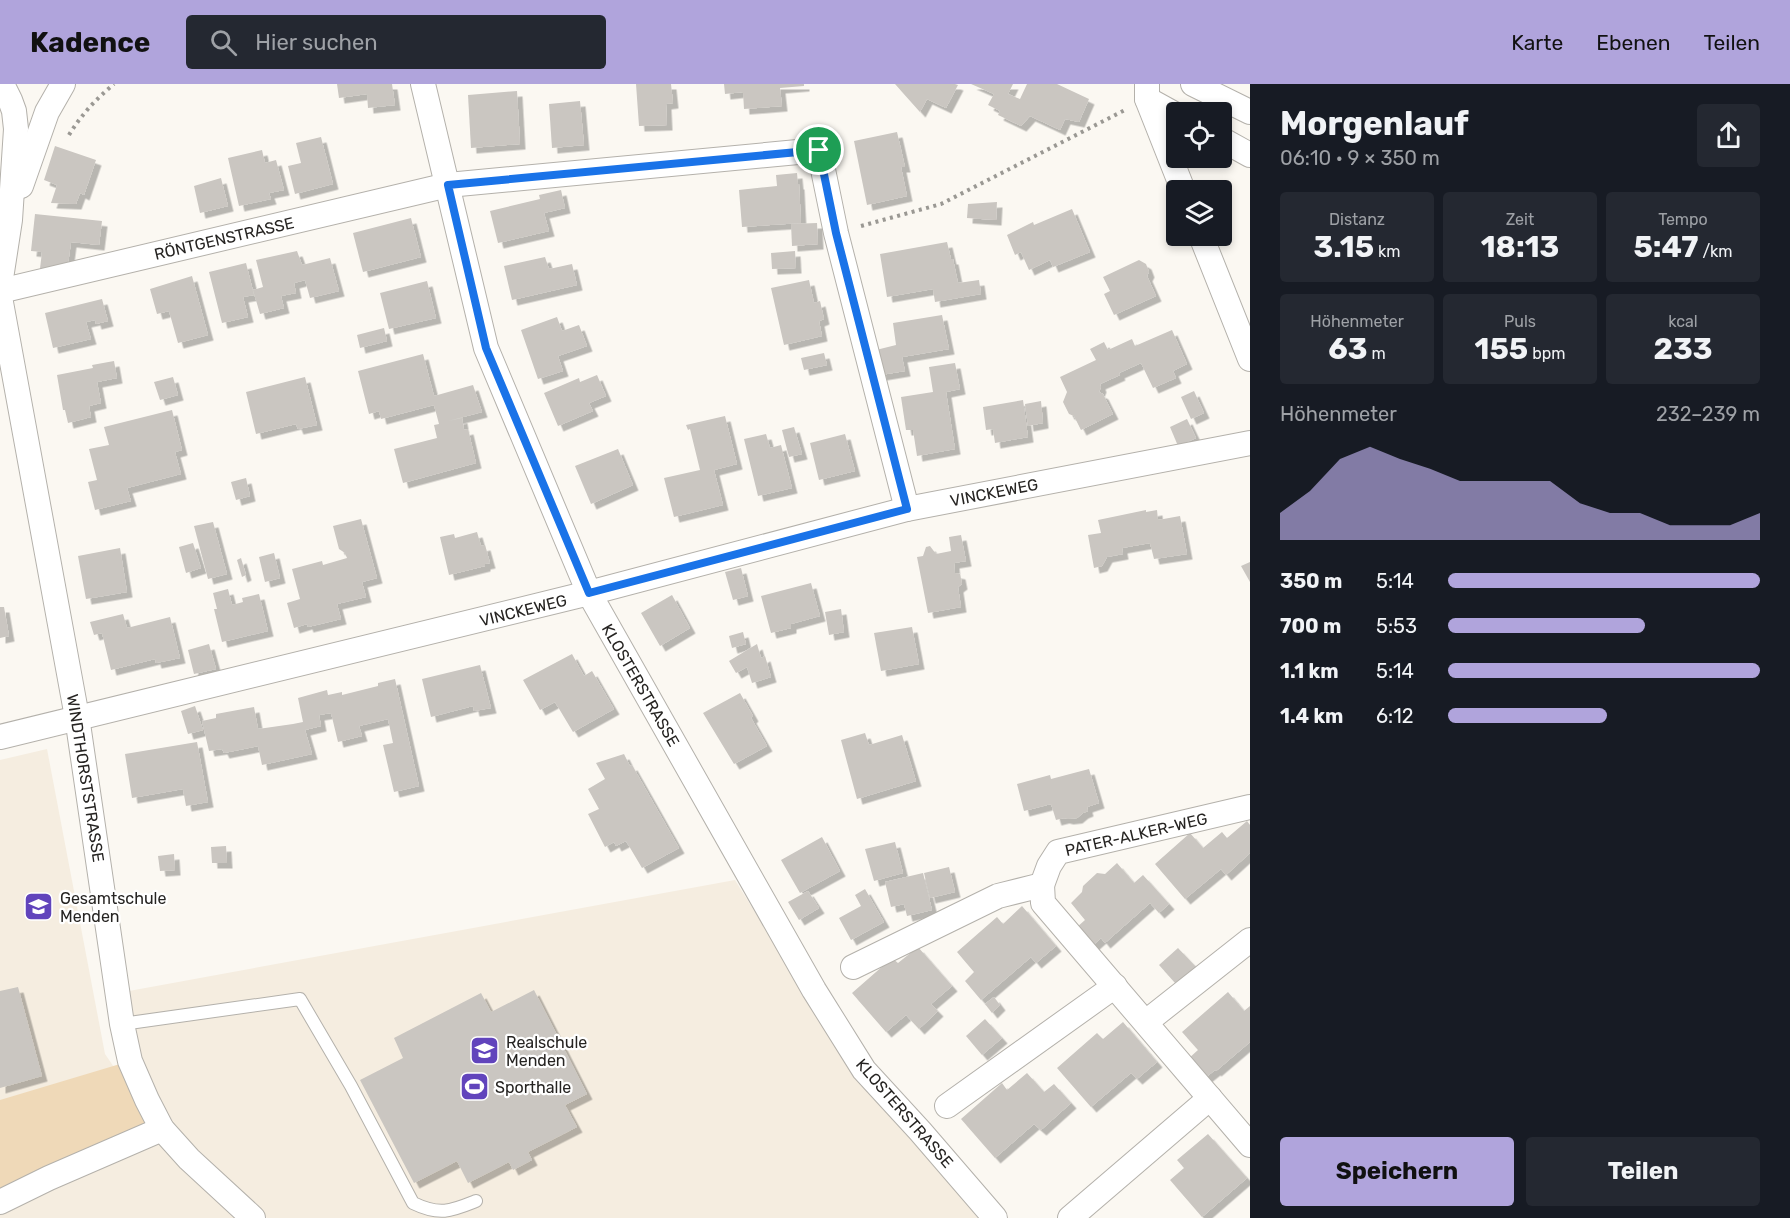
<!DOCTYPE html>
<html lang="de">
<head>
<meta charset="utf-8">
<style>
  body { margin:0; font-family:Rubik,sans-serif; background:#242831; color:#f1f3f6; height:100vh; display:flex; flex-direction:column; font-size:22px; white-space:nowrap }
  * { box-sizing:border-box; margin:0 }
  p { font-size:20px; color:#9ea1a6 }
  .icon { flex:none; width:33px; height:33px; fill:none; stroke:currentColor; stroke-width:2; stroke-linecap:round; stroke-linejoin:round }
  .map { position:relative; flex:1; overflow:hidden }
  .panel { display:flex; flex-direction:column; background:#171b24; width:540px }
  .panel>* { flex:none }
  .controls { position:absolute; left:1166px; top:18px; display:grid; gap:12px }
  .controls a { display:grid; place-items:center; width:66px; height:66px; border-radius:6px; background:#171b24; box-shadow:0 3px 9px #0003; font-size:30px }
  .pin { position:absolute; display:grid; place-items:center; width:51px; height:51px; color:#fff; margin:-26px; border:3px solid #fff; border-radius:50%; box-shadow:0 2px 6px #0007 }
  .round { display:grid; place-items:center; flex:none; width:63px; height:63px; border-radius:6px; background:#242831 }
  .head { display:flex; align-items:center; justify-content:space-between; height:102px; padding:0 30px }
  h1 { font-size:33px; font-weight:700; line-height:45px }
  .metrics { display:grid; grid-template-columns:repeat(3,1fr); gap:9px; height:102px; padding:6px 30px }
  .metrics div { display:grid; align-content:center; border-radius:6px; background:#242831; text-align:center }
  .metrics b { font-size:30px; font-weight:700 }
  .metrics small { font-size:16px; font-weight:400 }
  .metrics p { font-size:16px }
  .chart { height:168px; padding:12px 30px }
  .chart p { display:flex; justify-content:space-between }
  .chart svg { width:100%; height:108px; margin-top:6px; fill:#b0a4dc; opacity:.7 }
  .action { display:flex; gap:12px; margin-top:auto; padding:12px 30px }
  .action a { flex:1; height:69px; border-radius:6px; background:#b0a4dc; color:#111; font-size:24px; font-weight:700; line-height:69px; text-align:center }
  .action a+a { background:#242831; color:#f1f3f6 }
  ul { padding:0 30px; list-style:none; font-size:20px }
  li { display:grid; grid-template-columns:96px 72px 1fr; align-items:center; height:45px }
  li i { height:15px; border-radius:8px; background:#b0a4dc }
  header { display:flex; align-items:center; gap:36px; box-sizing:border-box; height:84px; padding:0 30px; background:#b0a4dc; color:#111 }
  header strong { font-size:28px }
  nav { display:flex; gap:33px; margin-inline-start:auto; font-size:21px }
  .search { width:420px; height:54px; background:#242831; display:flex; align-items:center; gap:15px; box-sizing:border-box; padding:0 21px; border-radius:6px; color:#9ea1a6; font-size:22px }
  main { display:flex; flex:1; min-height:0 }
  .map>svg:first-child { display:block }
  .built { fill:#f5ede0 }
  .green { fill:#efd9b8 }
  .building { fill:#cac6c1; filter:url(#shadow) }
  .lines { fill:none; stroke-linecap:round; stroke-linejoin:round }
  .service-casing { stroke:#b4b1ab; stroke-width:14 }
  .minor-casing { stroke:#b4b1ab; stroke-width:26 }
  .path { stroke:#9a9893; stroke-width:4; stroke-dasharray:3 4.5; stroke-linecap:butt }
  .service { stroke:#fff; stroke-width:12 }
  .minor { stroke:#fff; stroke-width:24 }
  .route-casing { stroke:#fff; stroke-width:12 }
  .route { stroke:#1a73e8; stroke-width:8 }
  .labels { text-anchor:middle; stroke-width:4.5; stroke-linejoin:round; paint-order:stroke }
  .street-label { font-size:16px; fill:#262422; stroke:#fff }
  .poi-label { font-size:16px; fill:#262422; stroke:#fff; text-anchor:start }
</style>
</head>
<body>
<header>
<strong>Kadence</strong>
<div class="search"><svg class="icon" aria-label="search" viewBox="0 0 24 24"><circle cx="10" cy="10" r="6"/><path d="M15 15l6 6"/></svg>Hier suchen</div>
<nav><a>Karte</a><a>Ebenen</a><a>Teilen</a></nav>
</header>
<main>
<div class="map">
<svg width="1250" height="1134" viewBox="0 0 1250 1134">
  <defs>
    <filter id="shadow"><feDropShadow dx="5.5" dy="5.5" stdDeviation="0" flood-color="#0004"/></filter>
  </defs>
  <rect width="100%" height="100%" fill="#fbf8f2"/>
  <g class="built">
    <path d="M47 665 105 970 173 1070 237 1134H0V676Z"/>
    <path d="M735 796 855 989 986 1134H267L183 1058 130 977 118 909Z"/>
  </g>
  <path class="green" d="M130 977 162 1045 0 1118V1016Z"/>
  <g class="building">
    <path d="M337 0H392L395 21 368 24 367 10 339 14Z"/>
    <path d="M636 0H671L673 19 666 20 667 41 639 42Z"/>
    <path d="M724 0H804V2L780 4 782 22 744 25 743 8 725 10Z"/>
    <path d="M895 0H955L958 1 946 24 927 15 920 28Z"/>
    <path d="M971 0H1013L1008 10 1020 15 1027 0H1057L1089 15 1079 38 1065 35 1060 46 1030 32 1021 42 998 31 1000 27 988 21 994 10Z"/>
    <path d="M517 7 520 60 471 64 468 11Z"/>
    <path d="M580 17 584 61 552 64 549 20Z"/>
    <path d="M897 48 905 83H901L907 112 867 121 854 57Z"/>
    <path d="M321 53 333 100 295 110 288 82 301 79 296 59Z"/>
    <path d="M55 62 96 76 84 111 80 109 76 120 51 119 57 101 44 96Z"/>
    <path d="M262 66 265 79 276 76 284 106 269 109 271 115 239 122 228 74Z"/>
    <path d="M797 89 798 100H799L801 139 742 143 739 106 777 102 776 91Z"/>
    <path d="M221 94 228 122 200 129 194 102Z"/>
    <path d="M561 106 565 124 544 129 549 147 498 159 490 127 540 115 539 111Z"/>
    <path d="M997 118 996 136 967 134 968 120Z"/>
    <path d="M1072 125 1090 168 1053 183 1050 176 1029 186 1021 168 1015 171 1007 151 1033 138 1034 141Z"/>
    <path d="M35 130 102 137 99 161 71 158 67 188 39 193 42 168 31 167Z"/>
    <path d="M411 134 421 173 363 188 353 149Z"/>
    <path d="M817 139 818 160 792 162 791 140Z"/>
    <path d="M947 158 951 175H953L958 199 979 196 981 210 935 218 933 205 887 213 880 170Z"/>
    <path d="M297 167 302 181 330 174 339 207 310 214 305 196 294 199 296 209 281 212 284 224 260 230 253 206 263 203 256 176Z"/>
    <path d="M795 167 796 184 772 185 771 169Z"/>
    <path d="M545 173 549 185 572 180 577 201 512 216 504 182Z"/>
    <path d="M1139 176 1146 180 1149 188 1147 192 1156 212 1114 231 1104 210 1110 207 1103 193Z"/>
    <path d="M246 179 254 211 243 213 248 233 222 239 209 188Z"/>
    <path d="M192 192 208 251 178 259 169 227 157 230 150 205Z"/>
    <path d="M809 196 814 219 820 217 824 235 819 237 822 252 784 261 771 204Z"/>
    <path d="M427 197 436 234 389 245 380 209Z"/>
    <path d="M102 215 108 237 96 240 95 236 86 238 91 255 53 264 45 229Z"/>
    <path d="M942 231 949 265 902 273 905 287 881 291 876 266 896 261 893 239Z"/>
    <path d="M557 233 562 247 579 241 587 262 558 272 563 287 538 295 521 246Z"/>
    <path d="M384 244 387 257 360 264 357 251Z"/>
    <path d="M1172 246 1187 280 1173 287 1176 294 1153 304 1141 279 1119 289 1120 291 1100 300 1101 303 1099 308 1103 310 1113 330 1081 346 1074 332 1069 330 1063 318 1067 308 1060 293 1096 276 1090 265 1104 258 1108 266 1132 255 1135 262Z"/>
    <path d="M824 269 827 281 804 286 801 274Z"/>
    <path d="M423 270 434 312 473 301 482 328 448 337 462 334 464 346 468 345 476 379 403 399 394 365 437 354 434 341 439 340 434 321 381 335 379 327 369 330 358 287Z"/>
    <path d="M114 277 117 294 97 298 101 319 89 322 91 333 68 339 65 326H63L57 291 93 284 92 281Z"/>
    <path d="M955 279 960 305 946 308 955 365 917 372 913 346H906L901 313 933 308 929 283Z"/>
    <path d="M597 291 606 312 589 319 593 327 558 342 544 309 579 294 580 298Z"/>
    <path d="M173 293 178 311 160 316 154 298Z"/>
    <path d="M305 293 317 341 298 345 296 340 256 350 246 308Z"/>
    <path d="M1194 307 1204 329 1191 335 1181 313Z"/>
    <path d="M1023 316 1028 353 995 359 993 345 986 346 983 323Z"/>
    <path d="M1041 317 1043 339 1028 342 1025 320Z"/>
    <path d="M172 326 182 366 175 368 181 390 127 404 131 417 95 426 88 398 97 396 89 365 109 361 104 343Z"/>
    <path d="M725 332 737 380 714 386 723 421 674 433 664 394 700 386 690 345 688 346 686 341Z"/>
    <path d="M1187 335 1196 354 1178 362 1170 343Z"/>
    <path d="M794 343 802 370 789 373 782 346Z"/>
    <path d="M766 350 770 364 781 361 792 404 758 412 744 355Z"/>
    <path d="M845 350 855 387 819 396 810 359Z"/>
    <path d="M618 365 633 401 591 420 575 382Z"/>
    <path d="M246 394 250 412 236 416 231 398Z"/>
    <path d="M1146 426V428L1157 426 1158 436 1180 432 1187 470 1154 475 1150 459 1122 464 1123 470 1107 473 1102 482 1094 484 1088 451 1101 449 1098 436Z"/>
    <path d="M361 435 377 494 362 498 366 513 337 520 341 535 308 543 307 540 294 544 287 519 300 515 292 485 322 477 323 481 347 474 345 469 339 465 333 442Z"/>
    <path d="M213 438 227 490 208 495 194 442Z"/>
    <path d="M477 448 481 462 485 461 490 479 485 480V482L449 491 440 453 454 450 455 454Z"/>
    <path d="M961 451 966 477 954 479 955 489 960 490 962 500 958 503 961 523 928 529 917 473 923 472 926 463 930 462 936 470 951 467 949 453Z"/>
    <path d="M193 459 201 484 186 489 179 463Z"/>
    <path d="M120 464 127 508 86 515 78 472Z"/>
    <path d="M274 469 280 494 265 498 259 473Z"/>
    <path d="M241 474 246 491 242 493 237 476Z"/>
    <path d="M1250 478V498L1241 482Z"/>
    <path d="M741 484 748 512 733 516 725 488Z"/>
    <path d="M811 499 820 532 791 540V544L771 549 761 512Z"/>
    <path d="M228 505 232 521 243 518 242 514 259 510 268 547 222 558 214 525H217L213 509Z"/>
    <path d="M672 511 690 544 660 562 641 529Z"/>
    <path d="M0 523H4L9 552 0 554Z"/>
    <path d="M841 525 844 548 829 551 825 528Z"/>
    <path d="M123 530 127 544 170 533 180 574 156 579 155 575 111 586 102 549 94 551 90 538Z"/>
    <path d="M912 543 919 580 881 587 874 549Z"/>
    <path d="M743 548 746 560 732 564 729 552Z"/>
    <path d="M209 560 216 585 194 590 188 566Z"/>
    <path d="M757 560 761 574 765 572 771 593 752 599 747 583 736 589 729 577Z"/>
    <path d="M572 570 584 592 592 587 614 625 573 648 555 618 540 626 523 596Z"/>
    <path d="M480 581 491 624 474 627 473 622 431 633 422 595Z"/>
    <path d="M395 595 419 702 394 708 383 661 393 659 388 635 359 642 362 652 338 658 331 629 319 631 321 642 305 646 312 670 262 681 258 662 224 669 222 665 209 667 202 637 216 634V630L254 623 258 645 293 640 303 638 298 614 327 606 328 611 342 608V611L378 602V599Z"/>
    <path d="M740 609 753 632 751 634 767 662 734 680 703 629Z"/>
    <path d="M195 622 203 646 188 650 181 627Z"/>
    <path d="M865 649 869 661 902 651 916 697 857 715 841 656Z"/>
    <path d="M197 658 208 718 186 722 183 705 132 714 125 670Z"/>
    <path d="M624 670 630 682 632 681 679 764 642 784 626 757 616 762 614 758 605 763 588 730 599 725 588 705 605 695 596 679Z"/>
    <path d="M1089 685 1099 719 1087 723 1088 727 1083 729 1077 734 1068 735 1064 734 1056 736 1051 720 1024 727 1017 700 1050 691 1051 695Z"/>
    <path d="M1247 737 1250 741V769L1226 791 1221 785 1185 815 1155 780 1190 749 1203 764 1222 748 1227 754Z"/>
    <path d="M822 753 840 787 800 809 781 776Z"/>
    <path d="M895 758 903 789 874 797 865 765Z"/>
    <path d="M226 762 227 779H212L211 763Z"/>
    <path d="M174 770 175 786 160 787 158 772Z"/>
    <path d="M1117 779 1134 799 1143 791 1169 820 1159 829 1150 819 1105 859 1101 854 1092 862 1076 844 1085 836 1071 819 1082 808 1083 802 1097 789 1105 790Z"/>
    <path d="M949 783 955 808 930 814 924 789Z"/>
    <path d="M923 789 932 826 907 832 904 820 891 823 885 798Z"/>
    <path d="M865 805 884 838 851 856 839 834 861 822 855 811Z"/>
    <path d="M808 807 819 824 799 836 788 818Z"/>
    <path d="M1022 822 1056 862 1036 879 1031 873 981 916 965 897 974 888 957 868 997 833 1003 840Z"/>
    <path d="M918 863 952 902 931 920 938 927 919 945 906 931 886 948 852 909 892 874 898 879Z"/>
    <path d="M1178 864 1196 883 1176 900 1159 881Z"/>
    <path d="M18 903 42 992 0 1004V907Z"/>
    <path d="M534 906 587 1010 565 1021 577 1043 528 1068 532 1076 513 1086 509 1078 468 1099 457 1077 414 1099 360 996 403 974 394 954 481 909 491 928Z"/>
    <path d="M1228 908 1244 927 1250 922V958L1216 987 1215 986 1205 994 1188 975 1198 966 1182 948Z"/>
    <path d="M994 913 1000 921 992 929 985 920Z"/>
    <path d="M985 935 1002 954 982 971 966 952Z"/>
    <path d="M1123 938 1157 978 1137 995 1131 989 1091 1023 1057 984 1097 949 1103 955Z"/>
    <path d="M1027 989 1044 1008 1054 1000 1071 1019 1041 1046 1034 1040 995 1074 961 1035 1002 999 1007 1006Z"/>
    <path d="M1208 1050 1247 1094 1202 1133 1170 1096 1184 1084 1177 1076Z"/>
  </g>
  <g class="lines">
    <defs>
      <path id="service" d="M122 940 300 915 351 1002 413 1119C440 1132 451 1127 476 1117"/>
      <g id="minor">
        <path d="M423 0 486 264 589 509 814 906 864 986 920 1047 995 1134"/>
        <path d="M1147 0V15L1183 106"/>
        <path d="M1193 0 1250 28"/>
        <path d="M1147 15 1176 31"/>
        <path d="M1221 55 1250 71"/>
        <path d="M21 102 47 28 63 0"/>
        <path d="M1201 152 1250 275"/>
        <path d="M0 201 10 136 16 45 14 27 10 16 2 0"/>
        <path d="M0 207 448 101 819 66 836 149 907 425"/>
        <path d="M0 213 77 633 122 940 130 977 147 1016 162 1045 189 1075 253 1134"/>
        <path d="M0 653 589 509 907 425 1250 359"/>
        <path d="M1042 801 1043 819 1250 1061"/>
        <path d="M853 883 998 812 1042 801 1049 782 1058 768 1250 723"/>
        <path d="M1146 938 1250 856"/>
        <path d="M947 1022 1115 902"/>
        <path d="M0 1118 49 1094 162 1045"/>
        <path d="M1070 1134 1210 1014"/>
      </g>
    </defs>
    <use href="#service" class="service-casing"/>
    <use href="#minor" class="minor-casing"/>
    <g class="path">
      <path d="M69 51C81 31 96 15 114 0"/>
      <path d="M861 142 941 120 1125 26"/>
    </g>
    <use href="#service" class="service"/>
    <use href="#minor" class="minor"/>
  </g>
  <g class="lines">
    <defs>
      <path id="route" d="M819 66 836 149 907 425 589 509 486 264 448 101Z"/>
    </defs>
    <use href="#route" class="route-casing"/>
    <use href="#route" class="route"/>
  </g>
  <defs>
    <symbol id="school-square" viewBox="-11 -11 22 22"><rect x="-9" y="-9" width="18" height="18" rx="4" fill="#6144bc" stroke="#fff"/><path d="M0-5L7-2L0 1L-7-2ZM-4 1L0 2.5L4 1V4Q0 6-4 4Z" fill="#fff"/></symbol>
    <symbol id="stadium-square" viewBox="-11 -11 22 22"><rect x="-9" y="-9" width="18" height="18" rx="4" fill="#6144bc" stroke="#fff"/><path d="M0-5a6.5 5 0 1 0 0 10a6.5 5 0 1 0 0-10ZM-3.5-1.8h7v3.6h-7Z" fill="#fff"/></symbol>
  </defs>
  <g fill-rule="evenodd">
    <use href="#school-square" x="22" y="806" width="33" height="33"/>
    <use href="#school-square" x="468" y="950" width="33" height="33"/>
    <use href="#stadium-square" x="458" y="986" width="33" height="33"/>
  </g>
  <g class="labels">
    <g class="street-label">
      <text transform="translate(224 154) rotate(-13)" y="6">RÖNTGENSTRASSE</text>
      <text transform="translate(994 408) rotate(-11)" y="6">VINCKEWEG</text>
      <text transform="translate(523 526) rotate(-14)" y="6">VINCKEWEG</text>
      <text transform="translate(641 601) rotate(60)" y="6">KLOSTERSTRASSE</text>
      <text transform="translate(86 694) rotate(81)" y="6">WINDTHORSTSTRASSE</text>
      <text transform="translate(1136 750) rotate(-13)" y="6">PATER-ALKER-WEG</text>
      <text transform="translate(905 1029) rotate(49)" y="6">KLOSTERSTRASSE</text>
    </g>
    <g class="poi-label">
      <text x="60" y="820">Gesamtschule<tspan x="60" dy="18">Menden</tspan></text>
      <text x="506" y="964">Realschule<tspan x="506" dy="18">Menden</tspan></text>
      <text x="495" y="1009">Sporthalle</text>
    </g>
  </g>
</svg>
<div class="controls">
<a><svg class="icon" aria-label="locate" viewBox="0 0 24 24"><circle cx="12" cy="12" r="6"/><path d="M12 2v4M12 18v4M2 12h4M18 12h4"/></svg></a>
<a><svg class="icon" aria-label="layers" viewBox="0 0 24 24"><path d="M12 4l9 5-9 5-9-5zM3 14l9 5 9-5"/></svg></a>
</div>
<div class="pin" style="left:819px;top:66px;background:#1e9e55"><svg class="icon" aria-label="arrive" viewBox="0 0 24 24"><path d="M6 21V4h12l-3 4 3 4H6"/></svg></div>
</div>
<section class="panel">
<div class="head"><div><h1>Morgenlauf</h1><p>06:10 · 9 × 350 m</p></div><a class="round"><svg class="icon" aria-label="share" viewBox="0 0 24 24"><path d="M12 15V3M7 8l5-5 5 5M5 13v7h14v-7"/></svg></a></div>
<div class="metrics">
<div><p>Distanz</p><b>3.15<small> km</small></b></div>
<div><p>Zeit</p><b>18:13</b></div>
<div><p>Tempo</p><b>5:47<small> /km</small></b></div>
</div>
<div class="metrics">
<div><p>Höhenmeter</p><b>63<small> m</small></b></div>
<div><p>Puls</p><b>155<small> bpm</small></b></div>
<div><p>kcal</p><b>233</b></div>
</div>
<div class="chart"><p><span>Höhenmeter</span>232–239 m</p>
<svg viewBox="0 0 160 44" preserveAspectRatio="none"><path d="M0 44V33L10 24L20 11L30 6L40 11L50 15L60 20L70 20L80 20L90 20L100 29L110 33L120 33L130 38L140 38L150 38L160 33V44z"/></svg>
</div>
<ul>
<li><b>350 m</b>5:14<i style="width:100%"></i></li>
<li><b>700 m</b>5:53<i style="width:63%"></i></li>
<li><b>1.1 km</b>5:14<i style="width:100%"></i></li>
<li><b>1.4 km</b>6:12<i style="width:51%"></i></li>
</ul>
<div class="action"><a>Speichern</a><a>Teilen</a></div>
</section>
</main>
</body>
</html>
